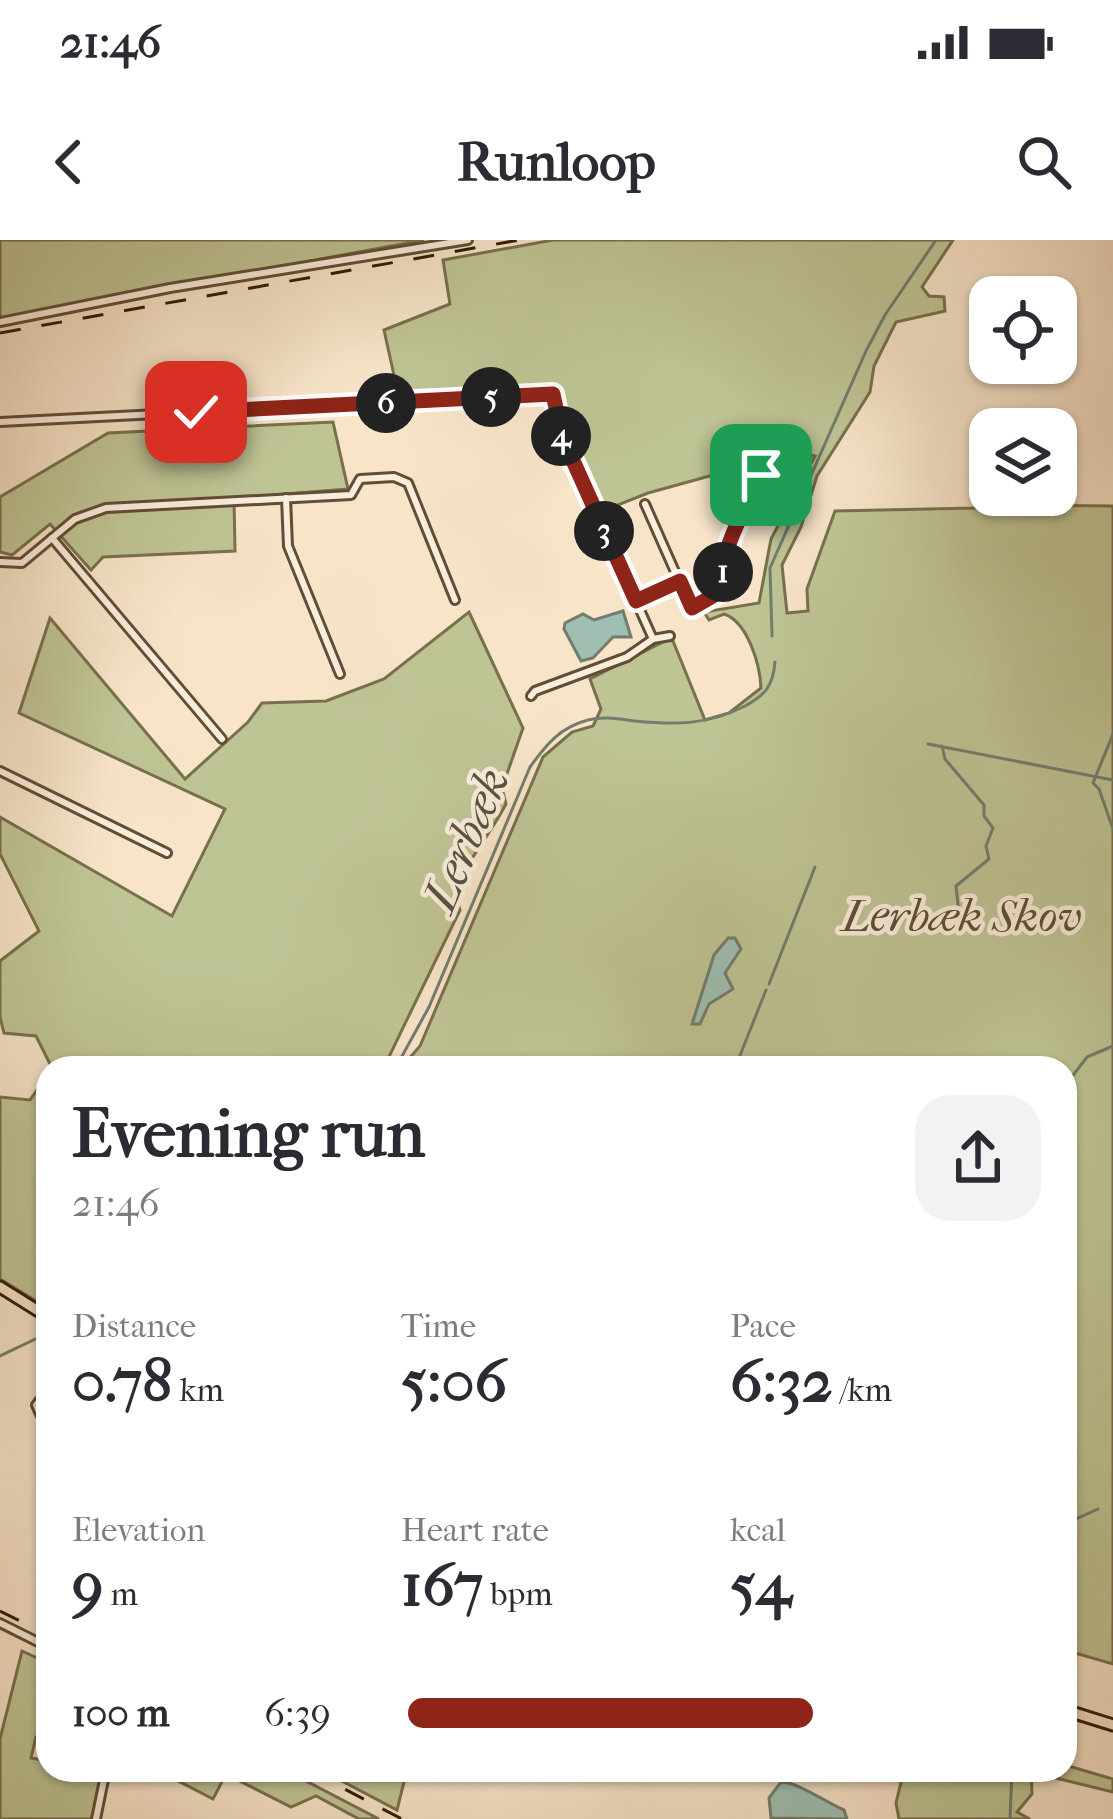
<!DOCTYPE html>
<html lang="en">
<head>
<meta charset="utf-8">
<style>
  body { margin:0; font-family:"IM FELL French Canon",serif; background:#f2f2f3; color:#2b2b33; height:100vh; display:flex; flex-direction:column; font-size:45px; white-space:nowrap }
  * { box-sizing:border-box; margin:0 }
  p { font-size:39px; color:#7c7c81 }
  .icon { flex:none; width:66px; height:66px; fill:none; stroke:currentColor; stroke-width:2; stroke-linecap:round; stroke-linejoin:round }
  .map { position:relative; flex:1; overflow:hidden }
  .side { position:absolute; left:36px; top:816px; width:1041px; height:726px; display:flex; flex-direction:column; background:#fff; border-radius:36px; box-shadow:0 3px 9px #0004 }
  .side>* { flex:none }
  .fabs { position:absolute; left:969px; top:36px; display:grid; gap:24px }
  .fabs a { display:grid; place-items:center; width:108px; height:108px; border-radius:24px; background:#fff; box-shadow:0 3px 9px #0004; font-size:60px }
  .pin { position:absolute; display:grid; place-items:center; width:102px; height:102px; color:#fff; margin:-51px; border-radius:24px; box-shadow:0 6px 18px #0006 }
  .km { position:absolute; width:60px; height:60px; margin:-30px; border-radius:50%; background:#222; color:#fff; font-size:33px; line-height:60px; text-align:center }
  .round { display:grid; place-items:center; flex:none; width:126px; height:126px; border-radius:36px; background:#f2f2f3 }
  .summary { display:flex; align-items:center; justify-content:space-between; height:204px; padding:0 36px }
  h1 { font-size:66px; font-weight:700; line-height:90px }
  .stats { display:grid; grid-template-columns:repeat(3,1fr); gap:18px; height:204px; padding:12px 36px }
  .stats div { display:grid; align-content:center }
  .stats b { font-size:60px; font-weight:700 }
  .stats small { font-size:33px; font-weight:400 }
  .stats p { font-size:33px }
  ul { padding:0 36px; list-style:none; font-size:39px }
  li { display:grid; grid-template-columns:192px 144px 1fr; align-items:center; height:90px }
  li i { height:30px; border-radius:15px; background:#8f2418 }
  .status { display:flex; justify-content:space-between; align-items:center; height:84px; padding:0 60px; background:#fff; direction:ltr }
  .status svg { height:33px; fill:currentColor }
  header { display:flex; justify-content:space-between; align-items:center; height:156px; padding:0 36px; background:#fff; font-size:54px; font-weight:700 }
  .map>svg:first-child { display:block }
  .green { fill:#bfc495; stroke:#78704d; stroke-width:3 }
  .water { fill:#9ebfb2; stroke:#727d6d; stroke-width:3 }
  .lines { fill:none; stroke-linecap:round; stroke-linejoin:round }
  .stream { stroke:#727d6d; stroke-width:3 }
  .street-casing { stroke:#624d36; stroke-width:12 }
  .primary-casing { stroke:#301b05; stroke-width:15 }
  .street { stroke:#faeddc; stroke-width:6 }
  .primary { stroke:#f7e4c9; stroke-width:9 }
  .rail { stroke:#301b05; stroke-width:3; stroke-dasharray:21 21; stroke-linecap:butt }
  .route-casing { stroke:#fff; stroke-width:24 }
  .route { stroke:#8f2418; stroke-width:15 }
  .labels { text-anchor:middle; stroke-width:9; stroke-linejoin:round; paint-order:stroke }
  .park-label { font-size:45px; font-style:italic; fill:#5b4e30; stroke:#faeddc }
  .water-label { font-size:48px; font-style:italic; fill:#565442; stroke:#faeddc }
</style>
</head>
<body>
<div class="status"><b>21:46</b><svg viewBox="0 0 49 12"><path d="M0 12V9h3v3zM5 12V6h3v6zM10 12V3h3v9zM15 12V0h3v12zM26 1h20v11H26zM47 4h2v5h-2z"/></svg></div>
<header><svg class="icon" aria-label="back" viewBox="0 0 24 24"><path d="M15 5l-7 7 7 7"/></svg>Runloop<svg class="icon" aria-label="search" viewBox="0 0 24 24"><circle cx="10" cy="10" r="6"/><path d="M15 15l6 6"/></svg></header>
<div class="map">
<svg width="1113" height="1579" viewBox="0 0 1113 1579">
  <rect width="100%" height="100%" fill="#f7e4c9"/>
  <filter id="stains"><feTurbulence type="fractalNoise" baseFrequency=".00167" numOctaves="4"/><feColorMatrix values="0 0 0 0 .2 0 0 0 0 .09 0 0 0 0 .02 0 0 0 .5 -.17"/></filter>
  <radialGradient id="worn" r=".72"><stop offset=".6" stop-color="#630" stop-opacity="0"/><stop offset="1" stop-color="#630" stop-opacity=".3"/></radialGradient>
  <g class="green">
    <path d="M0 0H424L0 78Z"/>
    <path d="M553 0H953L922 47 929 56 944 57 945 71 896 82 874 126 870 152 817 236 801 287 782 325 787 373 808 371 807 349 835 271 975 268 1019 255V265L1113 266V1424L1065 1410V828H401L420 806 543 517 572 492 593 486 601 469 590 439 667 400 673 401 705 480 729 473 761 448C760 425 748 382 724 374L709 380 704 372 759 363 771 299 815 216 778 207 724 232 648 253 600 272 561 186 560 151 399 158 384 90 450 64 443 20Z"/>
    <path d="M333 182 348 249 234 258 235 311 103 317 91 330 50 284 12 315 0 312V257L108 193Z"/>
    <path d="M469 372 523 488 502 548 506 564C489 596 470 617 454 650L460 670 386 823 378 828H52L36 796 4 793 0 777V721L39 691 0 614V577L172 676 225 569 19 473 50 378 185 539 248 482 262 463 326 461 384 439Z"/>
    <path d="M48 835V1068L0 1039V857L30 860Z"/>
    <path d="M22 1411 48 1423V1497H36L31 1518 48 1521V1530H103L93 1579H0V1499Z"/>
    <path d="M1065 1525 1113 1539V1552L1031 1532 1032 1554 1017 1572 1030 1579H899L896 1563 904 1530H1065Z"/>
    <path d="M157 1530H285L379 1579H359L316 1556 291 1567 226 1534 213 1559Z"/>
    <path d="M321 1530H407L397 1570Z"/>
  </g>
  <g class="water">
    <path d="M623 371 631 397H613L593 418 581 421 564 389 565 383 583 374 594 380Z"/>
    <path d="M728 698H735L741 709 725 733 733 749 709 764 700 784H692L714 715Z"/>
    <path d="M781 1542C798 1542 825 1562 844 1570L847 1579 771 1578 769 1558Z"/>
  </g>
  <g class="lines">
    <g class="stream">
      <path d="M772 396 770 328 866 111 885 75 936 0"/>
      <path d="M1113 494 1093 543 1099 549 1113 589"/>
      <path d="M928 504 1113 540"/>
      <path d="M942 506 945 519 984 565V576L993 588 986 606 989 619 956 646 959 674"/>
      <path d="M769 744 815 627"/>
      <path d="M389 828 401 818 429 767 530 527C546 505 560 487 588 480 603 476 619 479 635 481 676 485 708 485 745 466 766 455 773 445 775 422"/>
      <path d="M735 828 766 750"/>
      <path d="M1065 846 1087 817 1113 806"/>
      <path d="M0 1116 48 1093"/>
      <path d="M1065 1284 1098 1269"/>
      <path d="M1010 1579 1012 1530"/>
    </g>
    <defs>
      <g id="street">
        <path d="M0 82 170 48 468 0"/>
        <path d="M0 182 553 154 562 196 653 399 670 396"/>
        <path d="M286 258 288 306 340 434"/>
        <path d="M645 264 691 368 723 350C714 320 747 263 761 235"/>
        <path d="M52 298 222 499"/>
        <path d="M0 322 22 323 75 279 106 268 351 255 360 239 394 237 408 243 455 360"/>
        <path d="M636 361 680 341"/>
        <path d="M531 456 535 451 627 417 653 399"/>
        <path d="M0 531 167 613"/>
        <path d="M48 1150 36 1165 41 1176 48 1179"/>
        <path d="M0 1383 48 1407"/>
        <path d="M96 1579 106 1530"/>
      </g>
      <g id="primary">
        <path d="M0 1047 48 1077"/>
        <path d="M1065 1470 1113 1485"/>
      </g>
    </defs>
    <use href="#street" class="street-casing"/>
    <use href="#primary" class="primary-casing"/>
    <use href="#street" class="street"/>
    <use href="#primary" class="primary"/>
    <g class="rail">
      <path d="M0 93 519 0"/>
      <path d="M0 1371 48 1395"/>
      <path d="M308 1530 402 1579"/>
    </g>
  </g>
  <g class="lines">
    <defs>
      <path id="route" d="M196 172 553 154 562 196 636 361 680 341 692 368 723 350C714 321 748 262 761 235"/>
    </defs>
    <use href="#route" class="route-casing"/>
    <use href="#route" class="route"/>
  </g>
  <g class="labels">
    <g class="park-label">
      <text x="962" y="691">Lerbæk Skov</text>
    </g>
    <g class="water-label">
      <text transform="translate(465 599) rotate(-67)" y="17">Lerbæk</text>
    </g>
  </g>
  <rect width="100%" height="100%" filter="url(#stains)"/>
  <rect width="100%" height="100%" fill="url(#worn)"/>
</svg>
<div class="fabs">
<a><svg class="icon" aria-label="locate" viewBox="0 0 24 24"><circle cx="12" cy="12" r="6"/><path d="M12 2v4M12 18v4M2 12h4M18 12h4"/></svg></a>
<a><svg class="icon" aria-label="layers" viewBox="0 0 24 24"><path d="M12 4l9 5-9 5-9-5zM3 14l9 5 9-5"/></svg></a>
</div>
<div class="pin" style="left:761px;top:235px;background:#1e9e55"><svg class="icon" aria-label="arrive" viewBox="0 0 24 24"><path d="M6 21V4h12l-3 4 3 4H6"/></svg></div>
<div class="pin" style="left:196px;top:172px;background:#d93025"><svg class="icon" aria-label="check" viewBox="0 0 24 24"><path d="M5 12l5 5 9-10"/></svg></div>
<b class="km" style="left:723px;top:332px">1</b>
<b class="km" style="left:604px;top:291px">3</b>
<b class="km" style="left:561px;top:196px">4</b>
<b class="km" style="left:491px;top:157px">5</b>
<b class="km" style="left:386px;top:163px">6</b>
<section class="side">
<div class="summary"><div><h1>Evening run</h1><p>21:46</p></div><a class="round"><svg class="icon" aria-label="share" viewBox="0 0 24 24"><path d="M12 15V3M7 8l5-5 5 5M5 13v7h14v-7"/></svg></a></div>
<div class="stats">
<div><p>Distance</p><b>0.78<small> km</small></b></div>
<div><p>Time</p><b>5:06</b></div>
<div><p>Pace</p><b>6:32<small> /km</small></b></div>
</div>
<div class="stats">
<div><p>Elevation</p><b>9<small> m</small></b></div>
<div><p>Heart rate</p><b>167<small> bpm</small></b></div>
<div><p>kcal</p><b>54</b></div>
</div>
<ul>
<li><b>100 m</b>6:39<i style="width:64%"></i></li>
</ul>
</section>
</div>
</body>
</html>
